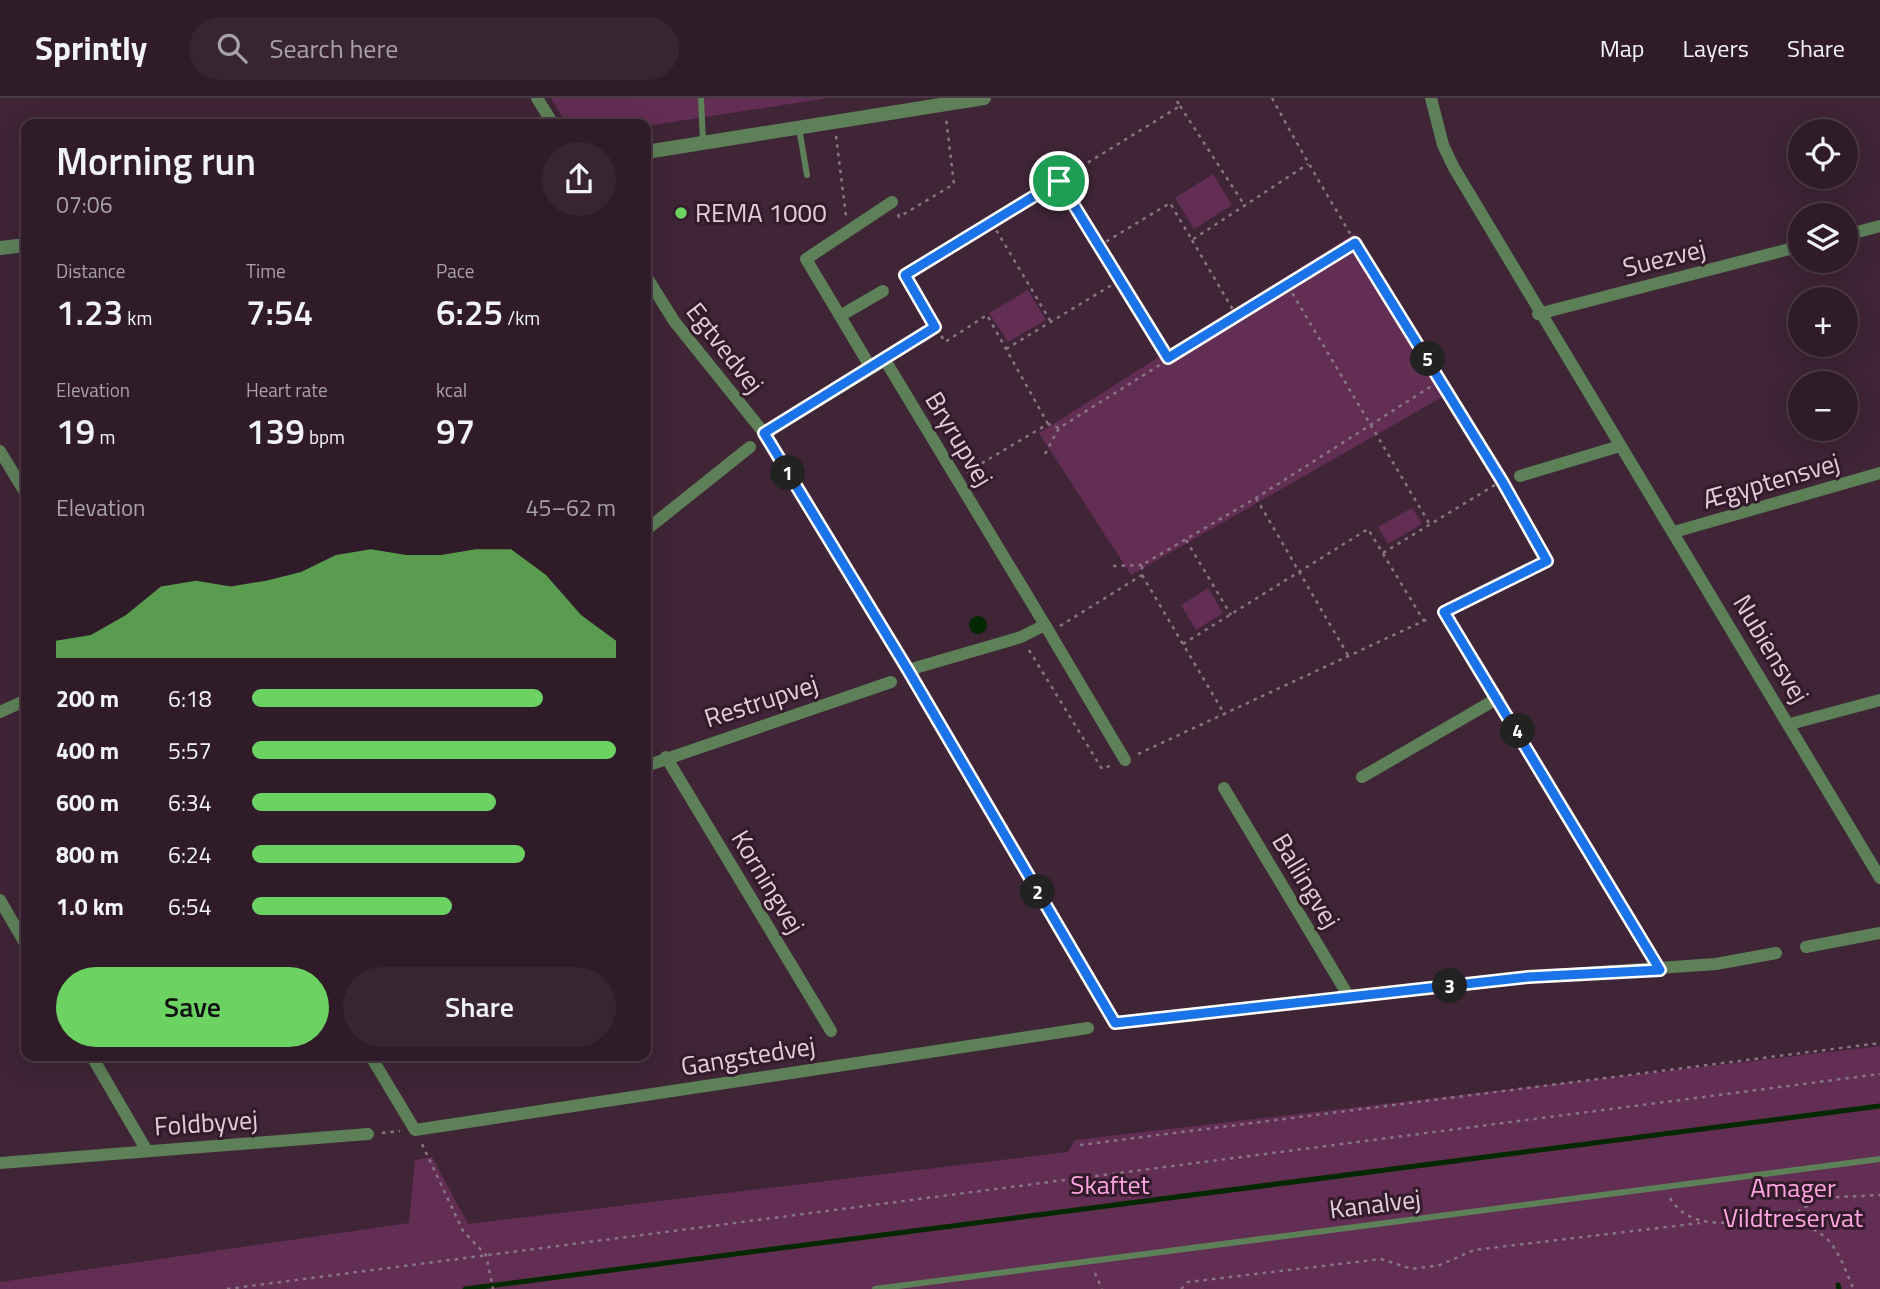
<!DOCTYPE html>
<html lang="en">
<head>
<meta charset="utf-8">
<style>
  body { margin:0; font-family:"Titillium Web",sans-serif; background:#372530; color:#f1f3f6; height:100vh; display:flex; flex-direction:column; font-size:26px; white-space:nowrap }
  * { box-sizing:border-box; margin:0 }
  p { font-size:23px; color:#a7a1a8 }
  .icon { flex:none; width:38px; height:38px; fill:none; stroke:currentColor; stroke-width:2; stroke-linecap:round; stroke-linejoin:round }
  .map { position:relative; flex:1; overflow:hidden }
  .panel { position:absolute; left:21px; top:21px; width:630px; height:942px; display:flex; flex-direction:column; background:#2f1c28; border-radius:14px; box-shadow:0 7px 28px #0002,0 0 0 2px #4a3a45 }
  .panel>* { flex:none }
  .fabs { position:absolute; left:1788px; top:21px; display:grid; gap:14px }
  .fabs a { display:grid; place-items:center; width:70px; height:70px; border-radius:50%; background:#2f1c28; box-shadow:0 7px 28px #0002,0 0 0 2px #4a3a45; font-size:35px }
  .pin { position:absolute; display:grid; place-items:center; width:60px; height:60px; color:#fff; margin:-30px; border:4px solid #fff; border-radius:50%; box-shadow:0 2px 7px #0007 }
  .km { position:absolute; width:35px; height:35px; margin:-18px; border-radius:50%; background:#222; color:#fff; font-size:19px; line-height:35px; text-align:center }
  .round { display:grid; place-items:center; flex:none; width:74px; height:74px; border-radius:37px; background:#372530 }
  .headline { display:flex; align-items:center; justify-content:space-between; height:119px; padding:0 35px }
  h1 { font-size:38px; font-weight:600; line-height:52px }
  .stats { display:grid; grid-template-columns:repeat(3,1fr); gap:10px; height:119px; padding:7px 35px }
  .stats div { display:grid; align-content:center }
  .stats b { font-size:35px; font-weight:600 }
  .stats small { font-size:19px; font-weight:400 }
  .stats p { font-size:19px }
  .chart { height:196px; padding:14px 35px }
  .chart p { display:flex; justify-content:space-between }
  .chart svg { width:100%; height:126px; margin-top:7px; fill:#6cd362; opacity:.7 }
  .action { display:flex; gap:14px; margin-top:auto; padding:14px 35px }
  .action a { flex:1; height:80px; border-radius:42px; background:#6cd362; color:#111; font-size:28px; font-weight:600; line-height:80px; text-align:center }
  .action a+a { background:#372530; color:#f1f3f6 }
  ul { padding:0 35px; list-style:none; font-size:23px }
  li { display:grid; grid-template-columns:112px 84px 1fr; align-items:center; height:52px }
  li i { height:18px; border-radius:9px; background:#6cd362 }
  header { display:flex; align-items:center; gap:42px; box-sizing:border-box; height:98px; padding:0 35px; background:#2f1c28; border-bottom:2px solid #4a3a45 }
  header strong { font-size:33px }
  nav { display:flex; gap:38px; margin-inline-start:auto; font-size:24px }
  .search { width:490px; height:63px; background:#372530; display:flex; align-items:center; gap:18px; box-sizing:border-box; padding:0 24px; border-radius:38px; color:#a7a1a8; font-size:26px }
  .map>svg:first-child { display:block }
  .green { fill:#632e53 }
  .water { fill:#022801 }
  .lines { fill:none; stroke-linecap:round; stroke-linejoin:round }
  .stream { stroke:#022801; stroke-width:5 }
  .path { stroke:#8a7482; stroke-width:2.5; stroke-dasharray:3.5 5; stroke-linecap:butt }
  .service { stroke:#5d8059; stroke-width:6 }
  .minor { stroke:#5d8059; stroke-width:12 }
  .tertiary { stroke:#5d8059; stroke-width:14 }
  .route-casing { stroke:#fff; stroke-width:14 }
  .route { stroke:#1a73e8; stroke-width:9 }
  .poi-dot { fill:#6cd362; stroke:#341b2c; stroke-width:2.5 }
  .labels { text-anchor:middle; stroke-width:6; stroke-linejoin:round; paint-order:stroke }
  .poi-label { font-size:26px; fill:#e0cfd9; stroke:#341b2c; text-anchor:start }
  .street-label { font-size:26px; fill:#e0cfd9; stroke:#341b2c }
  .park-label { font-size:26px; fill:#fea4df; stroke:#341b2c }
</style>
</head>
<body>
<header>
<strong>Sprintly</strong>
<div class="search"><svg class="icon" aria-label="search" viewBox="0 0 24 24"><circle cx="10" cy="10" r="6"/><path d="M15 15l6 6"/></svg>Search here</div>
<nav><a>Map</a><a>Layers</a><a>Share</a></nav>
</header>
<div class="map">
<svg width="1880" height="1191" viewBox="0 0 1880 1191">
  <rect width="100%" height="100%" fill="#3f2536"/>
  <g class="green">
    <path d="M551 0H829L646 28 567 26Z"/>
    <path d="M1213 76 1232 107 1194 131 1175 100Z"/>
    <path d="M1355 135 1451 294 1131 477 1039 335Z"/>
    <path d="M1028 192 1046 222 1008 244 989 215Z"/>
    <path d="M1412 410 1422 426 1388 446 1378 429Z"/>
    <path d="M1208 490 1223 515 1196 532 1181 507Z"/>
    <path d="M1880 948V1191H0V1184L409 1125 415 1062 432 1059 468 1126 1068 1054 1075 1042Z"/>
  </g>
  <circle class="water" cx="978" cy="527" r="9"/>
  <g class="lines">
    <g class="stream">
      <path d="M1838 1187 1839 1191"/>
      <path d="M465 1191 1880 1008"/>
    </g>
    <g class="path">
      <path d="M1272 0C1358 158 1460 306 1547 463L1455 508"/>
      <path d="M1180 8 1245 108"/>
      <path d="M836 38 846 118"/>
      <path d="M1059 83 1168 260"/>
      <path d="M898 116 899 119 954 86 946 20"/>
      <path d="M992 125 1051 224"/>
      <path d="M1192 142 1236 217"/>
      <path d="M1099 148 1170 105 1192 142 1308 66"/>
      <path d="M1288 188 1429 425"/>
      <path d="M1006 251 1120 182"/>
      <path d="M897 254 935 229"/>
      <path d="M1048 326 987 217 945 244 905 177 1180 8 1175 0"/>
      <path d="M1045 356 1059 330"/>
      <path d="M967 374 1048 326 1059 330 1355 145"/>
      <path d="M1256 400 1349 559"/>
      <path d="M1186 442 1231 517"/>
      <path d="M1383 455 1503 382"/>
      <path d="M1113 468 1142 467"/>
      <path d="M1142 477 1225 617"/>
      <path d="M1060 528 1142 477V467L1256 400 1441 282"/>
      <path d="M1183 546 1368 431 1424 523"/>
      <path d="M1029 552 1102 671 1112 667"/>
      <path d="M1138 656 1430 520"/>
      <path d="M382 1035 400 1033"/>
      <path d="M422 1046 463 1133 486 1157 493 1191"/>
      <path d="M1080 1047 1880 945"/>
      <path d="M1670 1100C1702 1153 1782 1097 1828 1142 1840 1155 1846 1174 1853 1190"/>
      <path d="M1783 1123 1820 1100 1880 1097"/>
      <path d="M1095 1175 1102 1191"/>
      <path d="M227 1191 1880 976"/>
      <path d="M1181 1191 1188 1184 1381 1161 1412 1171 1440 1167 1474 1152 1700 1125"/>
    </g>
    <g class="service">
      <path d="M701 0 703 44"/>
      <path d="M799 30 807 77"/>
      <path d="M875 1191 1880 1061"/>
    </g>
    <g class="minor">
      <path d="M537 0 553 26"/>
      <path d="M1431 0 1443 47 1454 70 1880 780"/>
      <path d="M1846 137 1880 128"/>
      <path d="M646 178 674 223 764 335 908 572 1115 925 1528 879 1716 866 1776 855"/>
      <path d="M1538 216 1801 148"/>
      <path d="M840 218 883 193"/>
      <path d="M646 223V222"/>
      <path d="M871 270 806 161 892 104"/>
      <path d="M764 335 885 262 1045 527 1021 539 908 572"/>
      <path d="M0 353 26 396"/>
      <path d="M1520 378 1620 348"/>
      <path d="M646 432 750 349"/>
      <path d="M1674 434 1880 375"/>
      <path d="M1444 514 1660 872"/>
      <path d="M1045 527 1125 662"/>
      <path d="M0 614 26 602"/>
      <path d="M1790 626 1880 602"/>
      <path d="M666 659 831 933"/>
      <path d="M646 668 891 584"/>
      <path d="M1362 679 1498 600"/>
      <path d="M1224 690 1349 899"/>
      <path d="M0 802 26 847"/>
      <path d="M1806 849 1880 835"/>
      <path d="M91 957 147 1053"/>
      <path d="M370 957 415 1032 1088 930"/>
      <path d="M0 1065 368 1036"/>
    </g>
    <g class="tertiary">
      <path d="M646 54 984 0"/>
      <path d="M0 150 26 147"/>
    </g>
  </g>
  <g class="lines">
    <defs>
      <path id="route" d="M1059 83 1168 260 1355 145 1502 383 1547 463 1444 514 1660 872 1528 879 1115 925 908 572 764 335 935 229 905 177Z"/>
    </defs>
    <use href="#route" class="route-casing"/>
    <use href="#route" class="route"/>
  </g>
  <circle class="poi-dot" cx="681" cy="115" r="7"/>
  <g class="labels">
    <g class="poi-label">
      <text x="695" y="124">REMA 1000</text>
    </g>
    <g class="street-label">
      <text transform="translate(1664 160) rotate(-14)" y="9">Suezvej</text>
      <text transform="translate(725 250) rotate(52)" y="9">Egtvedvej</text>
      <text transform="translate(959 341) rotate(59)" y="9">Bryrupvej</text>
      <text transform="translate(1771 383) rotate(-16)" y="9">Ægyptensvej</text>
      <text transform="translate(1771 551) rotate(59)" y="9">Nubiensvej</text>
      <text transform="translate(761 603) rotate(-18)" y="9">Restrupvej</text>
      <text transform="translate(1306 783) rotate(59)" y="9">Ballingvej</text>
      <text transform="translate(768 784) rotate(59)" y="9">Korningvej</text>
      <text transform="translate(748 958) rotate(-9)" y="9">Gangstedvej</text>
      <text transform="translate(206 1025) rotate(-4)" y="9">Foldbyvej</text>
      <text transform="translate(1375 1106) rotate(-7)" y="9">Kanalvej</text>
    </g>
    <g class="park-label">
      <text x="1110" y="1096">Skaftet</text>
      <text x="1793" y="1099">Amager<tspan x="1793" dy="30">Vildtreservat</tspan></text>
    </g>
  </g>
</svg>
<div class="fabs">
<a><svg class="icon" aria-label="locate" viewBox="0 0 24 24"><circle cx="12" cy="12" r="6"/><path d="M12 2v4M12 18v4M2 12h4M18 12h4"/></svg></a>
<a><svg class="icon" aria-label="layers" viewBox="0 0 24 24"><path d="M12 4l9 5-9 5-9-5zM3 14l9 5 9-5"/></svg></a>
<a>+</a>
<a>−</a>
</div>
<div class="pin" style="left:1059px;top:83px;background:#1e9e55"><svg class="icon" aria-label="arrive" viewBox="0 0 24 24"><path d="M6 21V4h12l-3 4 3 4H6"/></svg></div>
<b class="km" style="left:788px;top:375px">1</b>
<b class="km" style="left:1038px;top:794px">2</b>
<b class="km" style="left:1450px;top:888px">3</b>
<b class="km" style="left:1518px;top:633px">4</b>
<b class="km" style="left:1428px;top:261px">5</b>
<section class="panel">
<div class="headline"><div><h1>Morning run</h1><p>07:06</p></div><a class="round"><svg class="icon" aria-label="share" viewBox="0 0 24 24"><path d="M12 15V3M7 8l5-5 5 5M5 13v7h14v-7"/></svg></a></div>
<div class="stats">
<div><p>Distance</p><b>1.23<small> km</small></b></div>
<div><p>Time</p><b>7:54</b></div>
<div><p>Pace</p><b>6:25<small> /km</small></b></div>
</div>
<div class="stats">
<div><p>Elevation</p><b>19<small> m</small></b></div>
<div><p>Heart rate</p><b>139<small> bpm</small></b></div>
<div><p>kcal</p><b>97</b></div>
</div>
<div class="chart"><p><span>Elevation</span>45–62 m</p>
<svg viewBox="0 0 160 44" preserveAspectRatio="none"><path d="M0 44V38L10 36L20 29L30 19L40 17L50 19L60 17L70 14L80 8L90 6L100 8L110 8L120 6L130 6L140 15L150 29L160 38V44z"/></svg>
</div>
<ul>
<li><b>200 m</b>6:18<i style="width:80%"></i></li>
<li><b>400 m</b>5:57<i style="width:100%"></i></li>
<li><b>600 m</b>6:34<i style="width:67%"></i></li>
<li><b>800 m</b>6:24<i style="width:75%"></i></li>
<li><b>1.0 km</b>6:54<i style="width:55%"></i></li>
</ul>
<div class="action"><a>Save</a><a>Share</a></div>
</section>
</div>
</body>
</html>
